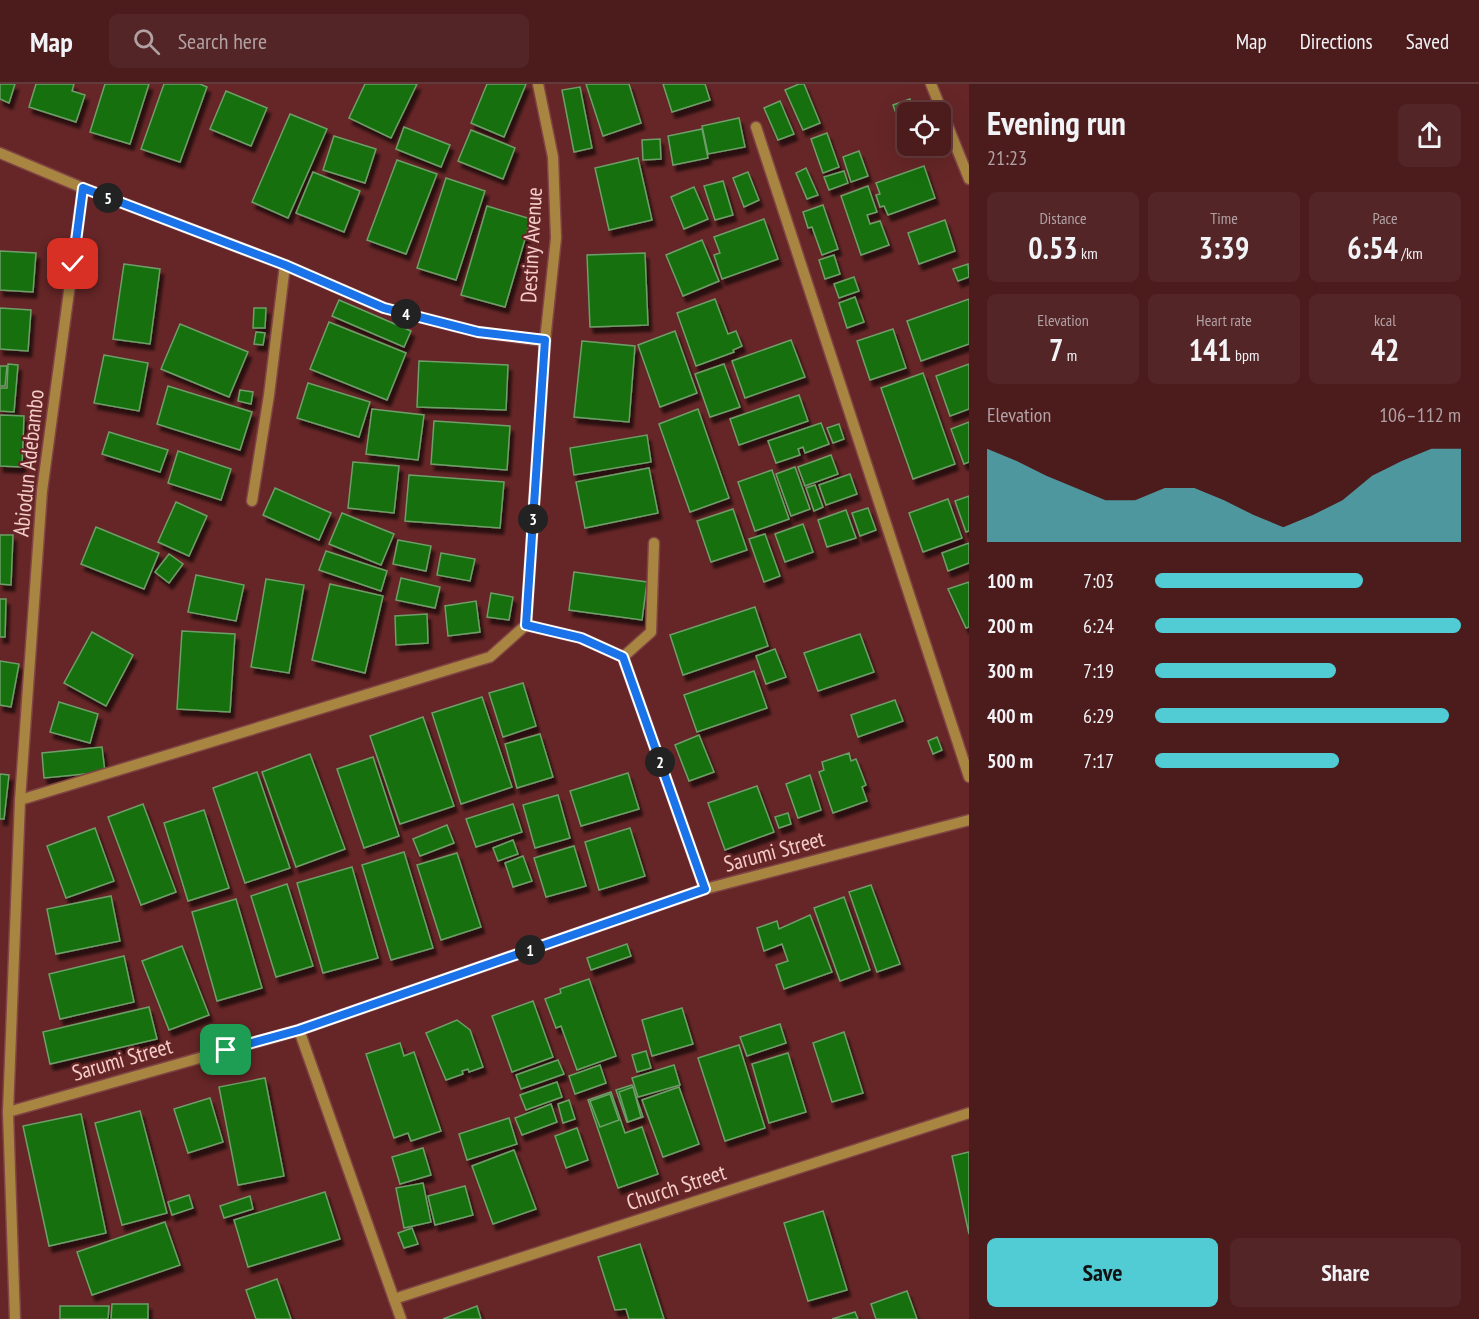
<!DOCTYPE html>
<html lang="en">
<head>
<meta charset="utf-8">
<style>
  body { margin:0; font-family:"PT Sans Narrow",sans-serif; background:#532526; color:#f1f3f6; height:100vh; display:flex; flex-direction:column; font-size:22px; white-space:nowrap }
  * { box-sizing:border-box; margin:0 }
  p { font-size:20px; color:#b2a1a4 }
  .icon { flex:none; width:33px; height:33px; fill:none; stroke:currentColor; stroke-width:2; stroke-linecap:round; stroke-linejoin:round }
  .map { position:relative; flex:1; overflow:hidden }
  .sheet { display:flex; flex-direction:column; background:#4c1c1d; width:510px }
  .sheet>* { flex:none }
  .buttons { position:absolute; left:897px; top:18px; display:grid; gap:12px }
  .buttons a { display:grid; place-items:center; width:54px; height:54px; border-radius:9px; background:#4c1c1d; box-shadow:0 6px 24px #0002,0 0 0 2px #633a3b; font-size:30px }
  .pin { position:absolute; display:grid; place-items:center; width:51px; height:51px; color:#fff; margin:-26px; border-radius:12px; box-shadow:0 3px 9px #0006 }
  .km { position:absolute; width:30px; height:30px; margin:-15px; border-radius:50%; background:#222; color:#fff; font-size:16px; line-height:30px; text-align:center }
  .round { display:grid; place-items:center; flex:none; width:63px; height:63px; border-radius:9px; background:#532526 }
  .headline { display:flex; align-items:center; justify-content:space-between; height:102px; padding:0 18px }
  h1 { font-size:33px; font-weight:600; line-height:45px }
  .stats { display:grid; grid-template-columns:repeat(3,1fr); gap:9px; height:102px; padding:6px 18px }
  .stats div { display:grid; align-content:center; border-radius:9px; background:#532526; text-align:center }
  .stats b { font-size:30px; font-weight:600 }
  .stats small { font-size:16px; font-weight:400 }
  .stats p { font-size:16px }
  .chart { height:168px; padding:12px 18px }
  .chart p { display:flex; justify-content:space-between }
  .chart svg { width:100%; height:108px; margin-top:6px; fill:#51ccd5; opacity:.7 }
  .primary-button { display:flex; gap:12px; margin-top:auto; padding:12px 18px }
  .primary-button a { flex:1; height:69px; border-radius:9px; background:#51ccd5; color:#111; font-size:24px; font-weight:600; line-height:69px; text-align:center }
  .primary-button a+a { background:#532526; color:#f1f3f6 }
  ul { padding:0 18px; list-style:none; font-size:20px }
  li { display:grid; grid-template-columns:96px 72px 1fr; align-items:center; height:45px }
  li i { height:15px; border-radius:8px; background:#51ccd5 }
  header { display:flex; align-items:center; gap:36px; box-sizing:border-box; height:84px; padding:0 30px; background:#4c1c1d; border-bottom:2px solid #633a3b }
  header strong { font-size:28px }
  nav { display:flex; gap:33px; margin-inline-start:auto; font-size:21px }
  .search { width:420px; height:54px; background:#532526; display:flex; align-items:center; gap:15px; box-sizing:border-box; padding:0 21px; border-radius:9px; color:#b2a1a4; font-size:22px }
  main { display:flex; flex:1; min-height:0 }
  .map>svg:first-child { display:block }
  .building { fill:#12700b; stroke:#6e9e69; stroke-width:1.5; filter:url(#shadow) }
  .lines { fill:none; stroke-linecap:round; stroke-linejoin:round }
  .minor-casing { stroke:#804444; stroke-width:13 }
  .minor { stroke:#a88541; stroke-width:10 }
  .route-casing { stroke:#fff; stroke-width:12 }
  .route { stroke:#1a73e8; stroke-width:8 }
  .labels { text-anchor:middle; stroke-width:4.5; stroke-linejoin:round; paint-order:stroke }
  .street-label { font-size:22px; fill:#f4ccca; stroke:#662627 }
</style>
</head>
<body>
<header>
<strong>Map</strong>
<div class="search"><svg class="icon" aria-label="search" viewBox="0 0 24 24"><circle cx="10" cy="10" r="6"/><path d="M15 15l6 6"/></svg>Search here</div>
<nav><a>Map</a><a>Directions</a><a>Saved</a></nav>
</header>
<main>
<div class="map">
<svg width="969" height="1235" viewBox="0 0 969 1235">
  <defs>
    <filter id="shadow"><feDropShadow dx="3.5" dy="6" stdDeviation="1.5" flood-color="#0009"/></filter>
  </defs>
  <rect width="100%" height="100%" fill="#662627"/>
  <g class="building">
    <path d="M0 0H15L9 19 0 15Z"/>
    <path d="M36 0H74L72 7 85 11 76 38 29 23Z"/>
    <path d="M105 0H149L130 60 90 48Z"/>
    <path d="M164 0H200L207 3 180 78 141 65Z"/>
    <path d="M365 0H417L391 54 349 34Z"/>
    <path d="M487 0H526L504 53 471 39Z"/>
    <path d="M586 0H629L641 39 603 52Z"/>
    <path d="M663 0H705L710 16 672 28Z"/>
    <path d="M799 0H804L820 39 803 46 785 6Z"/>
    <path d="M580 3 592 64 574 68 562 6Z"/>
    <path d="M226 7 267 24 251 62 210 45Z"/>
    <path d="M910 15 914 28H908L906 57 893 21Z"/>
    <path d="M780 17 794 50 778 56 764 24Z"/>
    <path d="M290 30 327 45 288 134 252 118Z"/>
    <path d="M739 34 745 63 708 70 702 42Z"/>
    <path d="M404 43 450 61 441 83 396 65Z"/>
    <path d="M702 45 708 74 673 81 668 52Z"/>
    <path d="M471 46 515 64 503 95 458 77Z"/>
    <path d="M827 49 839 83 823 89 811 55Z"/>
    <path d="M334 52 376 65 365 99 323 86Z"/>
    <path d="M660 55 661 75 643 76 642 56Z"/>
    <path d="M859 67 868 92 851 98 843 73Z"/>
    <path d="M638 74 652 136 609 146 595 84Z"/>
    <path d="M397 76 437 90 406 170 367 156Z"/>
    <path d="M924 82 935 114 888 131 884 122 880 123 876 111 880 110 876 99Z"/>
    <path d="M806 84 818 111 807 115 796 89Z"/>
    <path d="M844 87 848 99 829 106 824 93Z"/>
    <path d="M313 88 360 107 344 148 296 129Z"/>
    <path d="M748 88 759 116 744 123 733 94Z"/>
    <path d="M446 94 485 107 456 196 417 184Z"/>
    <path d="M723 97 733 131 715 136 704 102Z"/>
    <path d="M868 102 877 128 867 131 870 140 880 137 889 161 861 171 841 112Z"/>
    <path d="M694 103 708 135 684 145 671 113Z"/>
    <path d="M823 121 838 165 822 171 812 143 808 144 803 128Z"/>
    <path d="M487 122 531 135 505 223 461 211Z"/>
    <path d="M764 135 778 175 722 195 714 171 720 169 714 153Z"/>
    <path d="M945 136 955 167 919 180 908 149Z"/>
    <path d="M702 156 719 197 683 212 666 171Z"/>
    <path d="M0 167 36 169 33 208 0 206Z"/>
    <path d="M645 169 648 241 590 243 587 171Z"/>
    <path d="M834 171 840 190 825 195 819 176Z"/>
    <path d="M124 180 160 185 150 260 113 255Z"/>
    <path d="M968 180 969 193 958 197 953 185Z"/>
    <path d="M854 193 859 207 839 214 834 200Z"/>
    <path d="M855 213 864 238 847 244 839 219Z"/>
    <path d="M715 215 728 250 736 247 742 262 733 266 734 268 696 282 677 229Z"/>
    <path d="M969 215V260L921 277 907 237Z"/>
    <path d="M339 216 411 247 404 263 332 232Z"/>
    <path d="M0 224 31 226 28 267 0 265Z"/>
    <path d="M254 224H266L265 244H253Z"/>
    <path d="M329 238 406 269 387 316 310 285Z"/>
    <path d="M180 240 248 268 229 313 161 285Z"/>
    <path d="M893 245 906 284 870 296 857 257Z"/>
    <path d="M675 247 697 309 660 323 638 261Z"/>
    <path d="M256 248 265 249 263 261 254 260Z"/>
    <path d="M791 256 805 293 745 314 732 277Z"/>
    <path d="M582 257 635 262 629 338 574 333Z"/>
    <path d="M104 271 148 279 139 327 94 319Z"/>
    <path d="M419 277 508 281 506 326 417 323Z"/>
    <path d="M8 280 18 281 14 328 0 327V304H7Z"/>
    <path d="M724 280 740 323 710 333 695 290Z"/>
    <path d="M969 280V325L950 332 936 292Z"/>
    <path d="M0 282H7L5 302H0Z"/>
    <path d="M923 289 955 380 913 395 881 304Z"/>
    <path d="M308 299 370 318 359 353 297 334Z"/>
    <path d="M168 302 252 328 240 366 157 340Z"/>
    <path d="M240 306 253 308 251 320 238 317Z"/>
    <path d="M799 311 808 337 739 361 730 335Z"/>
    <path d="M372 325 424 331 418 376 366 370Z"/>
    <path d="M698 325 729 414 690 428 659 340Z"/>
    <path d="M0 331 24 332 22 383 0 382Z"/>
    <path d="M434 337 510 342 507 386 431 380Z"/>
    <path d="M969 338V378L964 380 951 345Z"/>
    <path d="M821 339 829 360 805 369 803 363 798 365 800 371 776 379 768 357Z"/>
    <path d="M839 340 844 355 833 359 827 344Z"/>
    <path d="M109 348 168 366 160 388 102 370Z"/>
    <path d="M647 351 651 378 574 391 570 364Z"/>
    <path d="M178 367 231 385 221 416 168 399Z"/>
    <path d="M831 371 838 390 805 402 798 383Z"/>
    <path d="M353 378 399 382 394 429 348 424Z"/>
    <path d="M795 383 810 425 791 432 776 390Z"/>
    <path d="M649 384 658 429 585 444 576 398Z"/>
    <path d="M772 386 789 435 755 447 738 398Z"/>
    <path d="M850 390 857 410 826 421 819 401Z"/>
    <path d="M409 391 504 398 500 444 405 437Z"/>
    <path d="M815 401 823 423 814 427 806 404Z"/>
    <path d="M275 404 331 429 319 456 263 431Z"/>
    <path d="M969 412V447L966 448 955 417Z"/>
    <path d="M948 415 962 454 923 468 909 429Z"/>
    <path d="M176 418 207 432 189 472 158 458Z"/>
    <path d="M868 424 876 446 860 452 852 429Z"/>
    <path d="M733 425 747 466 711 478 697 437Z"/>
    <path d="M846 426 856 454 827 463 818 436Z"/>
    <path d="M342 429 394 450 381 481 329 460Z"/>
    <path d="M803 440 813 468 785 478 775 450Z"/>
    <path d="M96 443 159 469 144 505 81 480Z"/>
    <path d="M765 450 780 492 764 498 749 455Z"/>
    <path d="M0 451H13L11 501 0 500Z"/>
    <path d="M398 456 431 462 426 487 393 480Z"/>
    <path d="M969 459V479L948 487 942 469Z"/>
    <path d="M326 467 387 487 381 507 319 486Z"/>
    <path d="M441 469 475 475 470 497 437 491Z"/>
    <path d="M169 470 183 480 169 499 155 488Z"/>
    <path d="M574 488 647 498 642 536 569 526Z"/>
    <path d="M196 491 244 501 236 537 188 528Z"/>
    <path d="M401 494 440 503 435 524 396 516Z"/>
    <path d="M266 495 304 501 289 589 251 583Z"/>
    <path d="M969 498V543L966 544 948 505Z"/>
    <path d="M330 500 383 512 365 589 312 576Z"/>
    <path d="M491 509 513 513 509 536 487 533Z"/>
    <path d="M0 515H6L5 553H0Z"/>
    <path d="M476 517 480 548 448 552 445 522Z"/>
    <path d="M755 523 768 562 683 591 670 551Z"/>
    <path d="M427 530 428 559 396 561 395 532Z"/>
    <path d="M182 547 235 550 230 628 177 625Z"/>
    <path d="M92 548 133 571 106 622 64 599Z"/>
    <path d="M860 550 874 588 818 607 804 569Z"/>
    <path d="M775 565 786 593 766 600 756 572Z"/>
    <path d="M0 577 19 580 11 623 0 621Z"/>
    <path d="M754 587 767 624 697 648 684 611Z"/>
    <path d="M523 599 536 642 503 653 489 609Z"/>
    <path d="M482 613 512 703 461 720 432 629Z"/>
    <path d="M895 616 903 637 858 653 851 631Z"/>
    <path d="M59 618 98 630 90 659 50 648Z"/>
    <path d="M423 633 454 722 400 740 370 652Z"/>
    <path d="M540 650 553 693 517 704 505 660Z"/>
    <path d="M699 651 714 688 689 697 675 661Z"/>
    <path d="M937 653 942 666 933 670 928 657Z"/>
    <path d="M102 663 105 688 44 694 42 669Z"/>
    <path d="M849 669 851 677 856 675 866 701 862 703 867 717 833 729 819 688 824 686 822 678Z"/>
    <path d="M310 670 345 765 296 783 262 688Z"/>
    <path d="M373 673 399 752 364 764 337 685Z"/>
    <path d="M257 688 290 784 245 799 213 704Z"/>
    <path d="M628 689 639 725 581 742 570 707Z"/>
    <path d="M0 690 9 691 4 735H0Z"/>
    <path d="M810 691 821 726 798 734 786 700Z"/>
    <path d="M757 702 774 748 725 766 708 719Z"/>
    <path d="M558 711 570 754 535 764 523 721Z"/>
    <path d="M143 720 176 808 141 821 108 733Z"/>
    <path d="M513 720 522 748 476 763 466 735Z"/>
    <path d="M204 726 229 804 188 817 164 739Z"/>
    <path d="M788 729 791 740 779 744 775 733Z"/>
    <path d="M447 741 454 759 420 772 413 755Z"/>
    <path d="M95 744 114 797 66 814 47 762Z"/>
    <path d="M630 744 645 792 599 806 585 758Z"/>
    <path d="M513 756 518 770 498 777 493 764Z"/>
    <path d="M574 762 586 802 546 813 534 774Z"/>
    <path d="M404 768 433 864 391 876 362 781Z"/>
    <path d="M457 769 481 843 441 856 417 781Z"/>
    <path d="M523 772 532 797 513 803 505 779Z"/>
    <path d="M352 783 378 874 323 889 297 799Z"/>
    <path d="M287 800 313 882 276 893 251 812Z"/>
    <path d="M871 801 900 880 877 888 849 808Z"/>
    <path d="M111 812 120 857 56 870 47 825Z"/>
    <path d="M844 813 870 886 840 897 814 824Z"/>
    <path d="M236 815 262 904 217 917 192 828Z"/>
    <path d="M810 831 832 888 784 905 776 881 788 877 782 860 764 867 757 844 777 837 779 845Z"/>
    <path d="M627 860 631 872 591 886 587 874Z"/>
    <path d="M182 862 209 931 169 946 142 877Z"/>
    <path d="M124 872 134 918 60 935 49 890Z"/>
    <path d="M589 895 616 972 577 986 561 942 556 944 545 915 561 909 560 905Z"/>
    <path d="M533 917 553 973 512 988 492 932Z"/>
    <path d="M149 923 157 955 50 980 43 948Z"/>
    <path d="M682 924 693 960 652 972 642 936Z"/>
    <path d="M457 936 470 946 483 983 469 988 468 985 462 987 463 990 446 996 426 949Z"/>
    <path d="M780 940 786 959 747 972 740 953Z"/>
    <path d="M844 948 863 1009 832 1018 813 959Z"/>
    <path d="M400 959 404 972 414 968 441 1047 411 1057 408 1049 394 1054 366 970Z"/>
    <path d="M739 961 765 1044 725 1057 698 974Z"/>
    <path d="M646 967 651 984 637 988 632 971Z"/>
    <path d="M788 969 806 1028 769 1039 752 980Z"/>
    <path d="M558 976 564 990 521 1005 516 991Z"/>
    <path d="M600 981 606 999 575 1010 569 992Z"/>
    <path d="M674 981 680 1001 638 1013 632 994Z"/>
    <path d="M265 994 284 1092 238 1101 219 1003Z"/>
    <path d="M557 998 562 1013 526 1026 520 1011Z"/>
    <path d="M632 1001 643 1033 627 1038 616 1006Z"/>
    <path d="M633 1003 641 1033 628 1038 619 1008Z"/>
    <path d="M679 1003 699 1060 663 1073 642 1016Z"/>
    <path d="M611 1008 625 1049 642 1043 658 1090 618 1104 588 1016Z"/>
    <path d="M610 1010 619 1036 600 1043 590 1017Z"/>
    <path d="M210 1014 223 1058 188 1069 174 1025Z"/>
    <path d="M569 1016 575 1035 563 1039 558 1020Z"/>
    <path d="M551 1020 557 1038 522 1051 515 1034Z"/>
    <path d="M140 1027 167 1129 122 1141 95 1039Z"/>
    <path d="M81 1030 106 1149 49 1162 23 1042Z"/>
    <path d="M509 1034 517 1060 467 1076 459 1050Z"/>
    <path d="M577 1044 588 1076 566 1084 555 1052Z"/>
    <path d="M423 1064 431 1091 400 1100 392 1073Z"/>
    <path d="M514 1066 536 1125 493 1140 472 1082Z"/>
    <path d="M969 1068V1150L952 1072Z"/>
    <path d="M423 1099 431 1138 404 1144 396 1104Z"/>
    <path d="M465 1102 473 1131 435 1141 428 1112Z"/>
    <path d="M325 1108 340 1155 248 1183 234 1136Z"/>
    <path d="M189 1111 193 1124 172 1131 168 1118Z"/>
    <path d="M250 1112 253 1125 224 1134 220 1122Z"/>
    <path d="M823 1127 847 1206 808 1217 784 1139Z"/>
    <path d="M165 1138 180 1181 92 1211 77 1168Z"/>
    <path d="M412 1144 418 1160 404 1164 398 1149Z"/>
    <path d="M640 1160 664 1235H629L626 1225 615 1226 598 1173Z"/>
    <path d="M277 1195 291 1235H256L246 1206Z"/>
    <path d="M907 1207 917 1235H876L871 1220Z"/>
    <path d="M112 1220H148V1235H111Z"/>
    <path d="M60 1222H109L108 1235H60Z"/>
    <path d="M477 1222 481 1235H443Z"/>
    <path d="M855 1228 858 1235H832Z"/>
  </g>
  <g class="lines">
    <defs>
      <g id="minor">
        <path d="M931 0 969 95"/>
        <path d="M756 43 969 693"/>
        <path d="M0 69 83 104 285 181 384 224 478 248 545 257"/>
        <path d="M252 417 269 311 285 181"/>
        <path d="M526 541 545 257 556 154 553 73 538 0"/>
        <path d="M623 573 651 548 654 459"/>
        <path d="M20 716 490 573 526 541 581 554 623 573 705 805"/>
        <path d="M299 946 401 1235"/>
        <path d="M8 1028 299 946 705 805 969 736"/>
        <path d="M394 1215 969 1029"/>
        <path d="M15 1235 8 1028 20 716 42 407 83 104"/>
      </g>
    </defs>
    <use href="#minor" class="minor-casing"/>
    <use href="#minor" class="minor"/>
  </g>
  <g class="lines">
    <defs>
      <path id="route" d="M73 180 83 104 285 181 384 224 478 248 545 256 526 541 581 554 623 573 705 805 299 946 226 966"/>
    </defs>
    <use href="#route" class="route-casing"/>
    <use href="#route" class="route"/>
  </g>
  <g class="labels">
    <g class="street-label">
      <text transform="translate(531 161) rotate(-87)" y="8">Destiny Avenue</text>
      <text transform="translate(28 379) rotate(-84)" y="8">Abiodun Adebambo</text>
      <text transform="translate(774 767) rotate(-15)" y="8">Sarumi Street</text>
      <text transform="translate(122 975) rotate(-16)" y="8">Sarumi Street</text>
      <text transform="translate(676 1103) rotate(-18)" y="8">Church Street</text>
    </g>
  </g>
</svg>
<div class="buttons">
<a><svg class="icon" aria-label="locate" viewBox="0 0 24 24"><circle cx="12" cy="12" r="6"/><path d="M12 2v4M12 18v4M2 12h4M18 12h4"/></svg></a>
</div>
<div class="pin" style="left:226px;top:966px;background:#1e9e55"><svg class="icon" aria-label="arrive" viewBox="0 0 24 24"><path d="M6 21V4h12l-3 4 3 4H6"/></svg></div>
<div class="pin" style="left:73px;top:180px;background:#d93025"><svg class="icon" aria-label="check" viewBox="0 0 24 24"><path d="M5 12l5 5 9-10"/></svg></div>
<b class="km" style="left:530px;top:866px">1</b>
<b class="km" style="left:660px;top:678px">2</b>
<b class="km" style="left:533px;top:435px">3</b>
<b class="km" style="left:406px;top:230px">4</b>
<b class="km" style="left:108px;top:114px">5</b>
</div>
<section class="sheet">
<div class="headline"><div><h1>Evening run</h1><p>21:23</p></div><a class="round"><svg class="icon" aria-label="share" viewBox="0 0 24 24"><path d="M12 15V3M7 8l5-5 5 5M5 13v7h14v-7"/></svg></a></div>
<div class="stats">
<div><p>Distance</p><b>0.53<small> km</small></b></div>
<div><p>Time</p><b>3:39</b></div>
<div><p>Pace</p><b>6:54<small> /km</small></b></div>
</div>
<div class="stats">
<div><p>Elevation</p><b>7<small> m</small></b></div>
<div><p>Heart rate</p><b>141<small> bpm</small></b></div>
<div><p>kcal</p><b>42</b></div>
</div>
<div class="chart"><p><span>Elevation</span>106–112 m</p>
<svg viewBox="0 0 160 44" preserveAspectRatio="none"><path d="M0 44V6L10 11L20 17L30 22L40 27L50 27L60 22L70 22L80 27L90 33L100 38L110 33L120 27L130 17L140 11L150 6L160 6V44z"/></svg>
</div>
<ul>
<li><b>100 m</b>7:03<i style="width:68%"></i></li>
<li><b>200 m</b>6:24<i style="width:100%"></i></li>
<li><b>300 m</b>7:19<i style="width:59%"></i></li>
<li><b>400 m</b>6:29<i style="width:96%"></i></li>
<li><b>500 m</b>7:17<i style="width:60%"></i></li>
</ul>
<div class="primary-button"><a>Save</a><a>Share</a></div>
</section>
</main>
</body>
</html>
